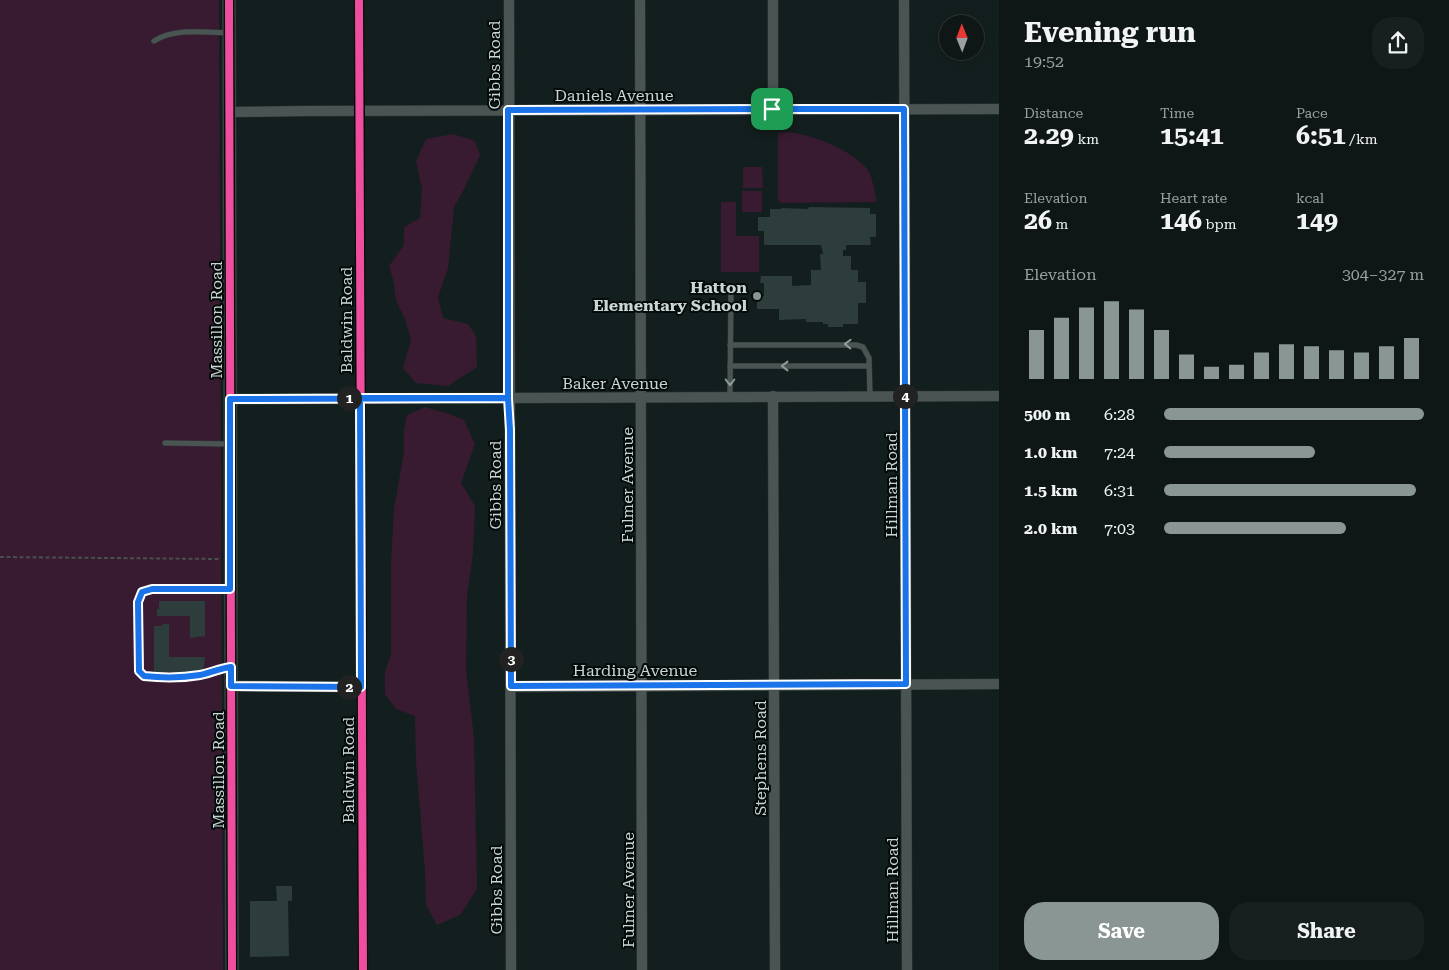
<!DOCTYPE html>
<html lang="en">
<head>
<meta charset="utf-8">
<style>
  body { margin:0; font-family:"Roboto Serif",serif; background:#17201f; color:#f1f3f6; height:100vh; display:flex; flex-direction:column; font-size:19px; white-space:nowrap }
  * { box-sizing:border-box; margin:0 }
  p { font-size:16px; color:#9b9fa1 }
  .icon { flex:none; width:28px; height:28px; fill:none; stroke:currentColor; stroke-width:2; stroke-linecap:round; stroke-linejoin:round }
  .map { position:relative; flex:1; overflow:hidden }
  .details { display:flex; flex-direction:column; background:#0e1716; width:450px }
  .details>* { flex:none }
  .needle { width:32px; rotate:359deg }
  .fabs { position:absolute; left:939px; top:15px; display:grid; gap:10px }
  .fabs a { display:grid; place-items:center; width:45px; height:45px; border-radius:50%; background:#0e1716; box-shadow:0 2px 12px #0003,0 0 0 1px #2e3635; font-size:25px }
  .pin { position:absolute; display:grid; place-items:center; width:42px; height:42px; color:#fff; margin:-21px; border-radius:10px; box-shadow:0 2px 8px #0006 }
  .km { position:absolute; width:25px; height:25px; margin:-12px; border-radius:50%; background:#222; color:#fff; font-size:14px; line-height:25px; text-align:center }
  .round { display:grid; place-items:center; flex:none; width:52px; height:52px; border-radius:20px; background:#17201f }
  .summary { display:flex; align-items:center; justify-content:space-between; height:85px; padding:0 25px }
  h1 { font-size:28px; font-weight:700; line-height:38px }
  .stats { display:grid; grid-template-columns:repeat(3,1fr); gap:8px; height:85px; padding:5px 25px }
  .stats div { display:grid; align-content:center }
  .stats b { font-size:25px; font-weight:700 }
  .stats small { font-size:14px; font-weight:400 }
  .stats p { font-size:14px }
  .chart { height:140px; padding:10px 25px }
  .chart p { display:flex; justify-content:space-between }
  .chart svg { width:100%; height:90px; margin-top:5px; stroke:#899694; stroke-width:6 }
  .button { display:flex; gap:10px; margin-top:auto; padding:10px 25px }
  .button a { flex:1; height:58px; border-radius:20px; background:#899694; color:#fff; font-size:20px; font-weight:700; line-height:58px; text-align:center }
  .button a+a { background:#17201f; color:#f1f3f6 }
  ul { padding:0 25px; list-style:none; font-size:16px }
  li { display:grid; grid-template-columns:80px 60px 1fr; align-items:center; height:38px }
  li i { height:12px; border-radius:6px; background:#899694 }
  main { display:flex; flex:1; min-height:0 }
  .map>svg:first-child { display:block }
  .green { fill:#381b31 }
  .building { fill:#2c3d3b }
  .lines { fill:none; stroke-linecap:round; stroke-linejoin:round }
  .service-casing { stroke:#313a39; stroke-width:6 }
  .minor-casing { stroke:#313a39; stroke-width:11 }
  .tertiary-casing { stroke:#313a39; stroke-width:14 }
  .path { stroke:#49504f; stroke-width:2; stroke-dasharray:4 2.5; stroke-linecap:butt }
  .service { stroke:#4a5452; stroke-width:5 }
  .minor { stroke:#4a5452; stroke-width:10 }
  .tertiary { stroke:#4a5452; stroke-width:12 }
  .cycleway-casing { stroke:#040b0a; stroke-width:11 }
  .cycleway { stroke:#ef4d9e; stroke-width:8 }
  .oneway { stroke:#909c99 }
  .route-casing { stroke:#fff; stroke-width:10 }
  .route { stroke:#1a73e8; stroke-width:6 }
  .poi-dot { fill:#899694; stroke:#040b0a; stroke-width:2 }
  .labels { text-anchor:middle; stroke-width:4; stroke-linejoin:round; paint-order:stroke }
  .street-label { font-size:16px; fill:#c9d6d3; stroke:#040b0a }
  .poi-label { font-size:16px; font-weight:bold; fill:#c9d6d3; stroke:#040b0a; text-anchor:end }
</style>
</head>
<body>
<main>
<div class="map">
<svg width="999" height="970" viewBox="0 0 999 970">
  <rect width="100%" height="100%" fill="#131f1e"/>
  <g class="green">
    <path d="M0 0H219L223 970H0Z"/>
    <path d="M788 132C813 135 850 149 867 169 872 174 875 194 877 202L781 203 778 199V133Z"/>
    <path d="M453 134 475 141 480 155 464 189 454 207 448 268 438 297 443 318 468 324 476 336 477 367 448 386 416 383 403 368 411 340 405 319 396 300 393 279 389 266 404 245V227L420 218 422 189 416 161 426 139Z"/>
    <path d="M743 167H762L763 188H743Z"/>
    <rect x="742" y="191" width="20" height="21"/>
    <path d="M721 202H736V236H759V272H721Z"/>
    <path d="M425 407 449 414 464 420 475 444 461 483 475 506 473 553 467 596 466 669 474 738 477 889 460 915 437 925 426 905 425 871 416 760 415 716 396 709 385 694V672L391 654V564L394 509 404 452V431L407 415Z"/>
  </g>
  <g class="building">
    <path d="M809 207 870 208V214H876V237H870L871 245H846V250H843V256H851V270H858V282H866V303H858V324H843V327H828V324H823V322H806V319L779 320V309H757V296H764V283H760L761 276H792V286L811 285V270H821L820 254H823L821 245H764V231H758V217H770V209H781V208L808 209Z"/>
    <path d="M159 601H205V636L190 638V616H157V609H159Z"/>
    <path d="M162 624H169V657H205L203 672H154V626H162Z"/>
    <path d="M276 886H292V901H288L289 956 250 957V901H277Z"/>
  </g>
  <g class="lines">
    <defs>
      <g id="service">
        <path d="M154 41C174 28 205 32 228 33"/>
        <path d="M730 345H856L863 347 869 358 870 396"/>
        <path d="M730 366H869"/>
        <path d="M730 397 731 289"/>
        <path d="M165 443 229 444"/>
        <path d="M230 589H152L142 592 138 602 139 671 144 676C162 678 185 679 203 674 213 671 220 668 230 667"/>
      </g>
      <g id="minor">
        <path d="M359 0 363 970"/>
        <path d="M509 0 511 970"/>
        <path d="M640 0 642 970"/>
        <path d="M773 0V109"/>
        <path d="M904 0 907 970"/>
        <path d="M229 112 308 111 999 109"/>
        <path d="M773 396 775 970"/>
        <path d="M230 399 999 396"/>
        <path d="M231 686 361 687"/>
        <path d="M511 687 999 684"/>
      </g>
      <path id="tertiary" d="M229 0 232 970"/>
    </defs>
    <use href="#service" class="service-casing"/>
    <use href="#minor" class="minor-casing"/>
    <use href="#tertiary" class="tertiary-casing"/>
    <path class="path" d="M0 557 220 559"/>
    <use href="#service" class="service"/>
    <use href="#minor" class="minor"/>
    <use href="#tertiary" class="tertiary"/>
    <defs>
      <g id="cycleway">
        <path d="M229 0 232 970"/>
        <path d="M359 0 363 970"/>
      </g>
    </defs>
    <use href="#cycleway" class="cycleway-casing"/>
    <use href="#cycleway" class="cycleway"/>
  </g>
  <defs><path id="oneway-chevron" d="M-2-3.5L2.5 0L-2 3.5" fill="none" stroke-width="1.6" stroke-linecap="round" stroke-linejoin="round" transform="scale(1.25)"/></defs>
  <g class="oneway">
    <use href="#oneway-chevron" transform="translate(848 344) rotate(-178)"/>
    <use href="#oneway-chevron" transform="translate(785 366) rotate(-180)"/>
    <use href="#oneway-chevron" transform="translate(730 382) rotate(90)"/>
  </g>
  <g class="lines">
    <defs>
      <path id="route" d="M772 109 508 110V398C416 399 323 398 230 399V589H152L142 592 138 602 139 671 144 676C162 678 182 678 200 675 211 673 220 668 231 667V686L361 687 360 398H508L510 430 511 686 906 684 904 109H772"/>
    </defs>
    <use href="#route" class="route-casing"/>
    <use href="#route" class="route"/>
  </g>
  <circle class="poi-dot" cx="757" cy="296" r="5"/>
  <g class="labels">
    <g class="street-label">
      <text transform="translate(494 65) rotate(-90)" y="6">Gibbs Road</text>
      <text x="614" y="101">Daniels Avenue</text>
      <text transform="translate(216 320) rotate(-90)" y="6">Massillon Road</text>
      <text transform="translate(346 320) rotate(-90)" y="6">Baldwin Road</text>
      <text x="615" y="389">Baker Avenue</text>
      <text transform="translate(495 485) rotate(-90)" y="6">Gibbs Road</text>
      <text transform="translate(627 485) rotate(-90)" y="6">Fulmer Avenue</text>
      <text transform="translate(891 485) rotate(-90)" y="6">Hillman Road</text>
      <text x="635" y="676">Harding Avenue</text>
      <text transform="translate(760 758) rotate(-90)" y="6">Stephens Road</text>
      <text transform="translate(218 770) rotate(-90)" y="6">Massillon Road</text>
      <text transform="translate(348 770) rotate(-90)" y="6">Baldwin Road</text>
      <text transform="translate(496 890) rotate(-90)" y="6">Gibbs Road</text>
      <text transform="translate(628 890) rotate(-90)" y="6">Fulmer Avenue</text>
      <text transform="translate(892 890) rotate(-90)" y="6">Hillman Road</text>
    </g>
    <g class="poi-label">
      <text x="747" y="293">Hatton<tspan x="747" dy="18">Elementary School</tspan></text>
    </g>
  </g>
</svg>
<div class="fabs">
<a><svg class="needle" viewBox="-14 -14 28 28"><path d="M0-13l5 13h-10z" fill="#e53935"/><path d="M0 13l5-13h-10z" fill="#9b9fa1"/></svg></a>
</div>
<div class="pin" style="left:772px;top:109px;background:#1e9e55"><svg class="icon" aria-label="arrive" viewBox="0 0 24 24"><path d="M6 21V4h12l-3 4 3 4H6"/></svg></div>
<b class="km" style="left:349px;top:398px">1</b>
<b class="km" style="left:349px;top:687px">2</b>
<b class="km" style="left:511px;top:659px">3</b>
<b class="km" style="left:905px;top:396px">4</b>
</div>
<section class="details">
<div class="summary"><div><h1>Evening run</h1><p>19:52</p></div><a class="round"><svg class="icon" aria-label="share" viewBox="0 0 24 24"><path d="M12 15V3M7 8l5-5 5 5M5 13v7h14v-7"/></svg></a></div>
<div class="stats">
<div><p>Distance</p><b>2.29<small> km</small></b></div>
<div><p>Time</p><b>15:41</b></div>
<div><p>Pace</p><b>6:51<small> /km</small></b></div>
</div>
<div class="stats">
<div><p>Elevation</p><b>26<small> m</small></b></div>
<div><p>Heart rate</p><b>146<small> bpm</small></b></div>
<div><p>kcal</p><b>149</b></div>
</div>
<div class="chart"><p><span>Elevation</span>304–327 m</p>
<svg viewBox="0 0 160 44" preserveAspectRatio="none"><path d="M5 44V20M15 44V14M25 44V9M35 44V6M45 44V10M55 44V20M65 44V32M75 44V38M85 44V37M95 44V31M105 44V27M115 44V28M125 44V30M135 44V31M145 44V28M155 44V24"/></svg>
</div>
<ul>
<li><b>500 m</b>6:28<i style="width:100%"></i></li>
<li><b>1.0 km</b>7:24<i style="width:58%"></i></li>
<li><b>1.5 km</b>6:31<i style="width:97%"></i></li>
<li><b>2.0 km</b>7:03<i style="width:70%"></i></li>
</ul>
<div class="button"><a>Save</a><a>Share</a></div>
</section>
</main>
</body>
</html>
